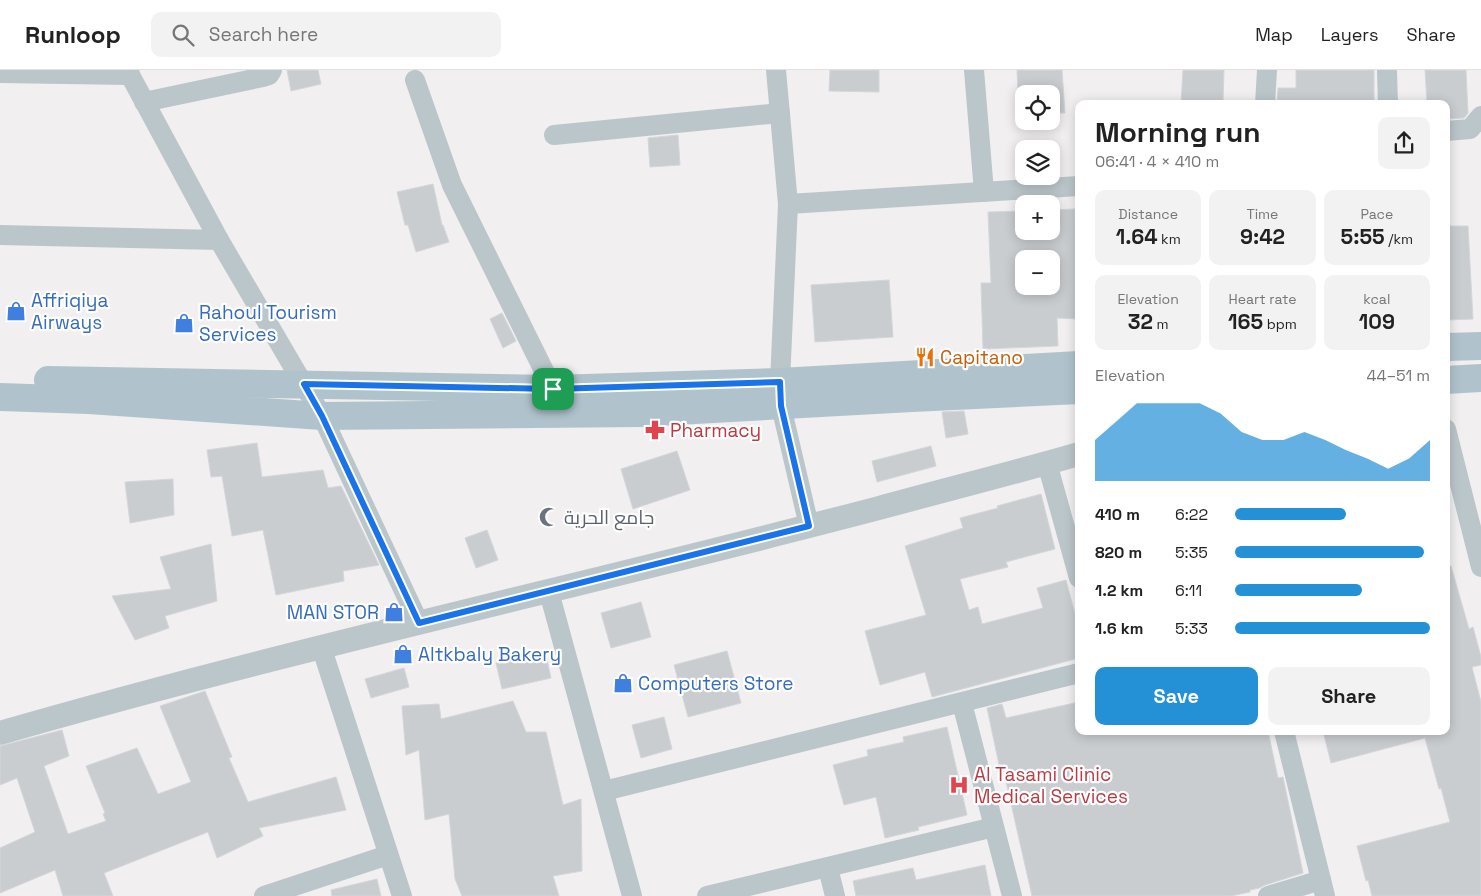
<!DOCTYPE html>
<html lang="en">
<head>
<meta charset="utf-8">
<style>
  body { margin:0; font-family:"Space Grotesk",Cairo,sans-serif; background:#f2f2f2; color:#222; height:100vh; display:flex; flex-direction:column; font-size:19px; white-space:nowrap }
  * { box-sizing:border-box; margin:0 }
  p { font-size:16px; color:#767676 }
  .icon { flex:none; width:28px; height:28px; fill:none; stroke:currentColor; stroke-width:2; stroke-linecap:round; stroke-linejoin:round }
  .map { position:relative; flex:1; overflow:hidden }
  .side { position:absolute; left:1075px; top:30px; width:375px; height:635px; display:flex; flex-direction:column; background:#fff; border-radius:10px; box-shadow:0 2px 12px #0003 }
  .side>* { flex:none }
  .tools { position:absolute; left:1015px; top:15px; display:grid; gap:10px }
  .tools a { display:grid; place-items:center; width:45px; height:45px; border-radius:10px; background:#fff; box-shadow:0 2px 12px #0003; font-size:25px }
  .pin { position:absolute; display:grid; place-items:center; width:42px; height:42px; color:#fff; margin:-21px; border-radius:10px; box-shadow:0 2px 8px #0006 }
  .round { display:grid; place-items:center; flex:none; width:52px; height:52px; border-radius:10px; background:#f2f2f2 }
  .overview { display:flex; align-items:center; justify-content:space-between; height:85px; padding:0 20px }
  h1 { font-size:28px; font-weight:800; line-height:38px }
  .stats { display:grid; grid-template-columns:repeat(3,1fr); gap:8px; height:85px; padding:5px 20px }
  .stats div { display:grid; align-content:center; border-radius:10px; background:#f2f2f2; text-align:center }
  .stats b { font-size:21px; font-weight:800 }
  .stats small { font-size:14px; font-weight:400 }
  .stats p { font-size:14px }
  .chart { height:140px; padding:10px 20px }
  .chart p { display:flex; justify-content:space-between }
  .chart svg { width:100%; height:90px; margin-top:5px; fill:#2490d6; opacity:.7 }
  .action { display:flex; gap:10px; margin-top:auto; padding:10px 20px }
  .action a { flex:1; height:58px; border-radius:10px; background:#2490d6; color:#fff; font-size:20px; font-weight:800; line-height:58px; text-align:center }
  .action a+a { background:#f2f2f2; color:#222 }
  ul { padding:0 20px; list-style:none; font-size:16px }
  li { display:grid; grid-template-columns:80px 60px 1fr; align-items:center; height:38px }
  li i { height:12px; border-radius:6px; background:#2490d6 }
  header { display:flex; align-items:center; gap:30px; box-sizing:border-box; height:70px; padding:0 25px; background:#fff; border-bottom:1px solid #e0e0e0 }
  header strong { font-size:24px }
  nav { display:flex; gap:28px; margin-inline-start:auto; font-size:18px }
  .search { width:350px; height:45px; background:#f2f2f2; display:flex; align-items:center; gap:12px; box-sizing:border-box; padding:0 18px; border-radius:10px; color:#767676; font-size:19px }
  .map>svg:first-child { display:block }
  .building { fill:#c9cdd0; stroke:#d3d6da; fill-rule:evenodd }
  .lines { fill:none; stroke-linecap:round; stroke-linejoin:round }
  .minor { stroke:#bbc6cb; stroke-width:20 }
  .tertiary { stroke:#bbc6cb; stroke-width:24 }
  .primary { stroke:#b0c3cc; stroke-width:28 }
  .route-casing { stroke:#fff; stroke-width:10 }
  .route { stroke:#1a73e8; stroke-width:6 }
  .labels { text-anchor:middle; stroke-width:4.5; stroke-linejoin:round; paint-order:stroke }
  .shop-label { font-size:19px; fill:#366cbe; stroke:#fff; text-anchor:start }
  .food-label { font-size:19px; fill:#c56008; stroke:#fff; text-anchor:start }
  .health-label { font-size:19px; fill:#be3a42; stroke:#fff; text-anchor:start }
  .worship-label { font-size:19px; fill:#5b616d; stroke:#fff; text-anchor:start }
</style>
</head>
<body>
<header>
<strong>Runloop</strong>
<div class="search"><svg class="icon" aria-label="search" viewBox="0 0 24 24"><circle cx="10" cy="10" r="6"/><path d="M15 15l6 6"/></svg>Search here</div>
<nav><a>Map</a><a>Layers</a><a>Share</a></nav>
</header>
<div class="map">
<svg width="1481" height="826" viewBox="0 0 1481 826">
  <rect width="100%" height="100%" fill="#f1efef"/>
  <g class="building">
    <path d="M287 0H318L321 14 291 21Z"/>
    <path d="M830 0H879V22L829 21Z"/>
    <path d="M1017 0H1062L1065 43H1051V24H1024V45H1019Z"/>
    <path d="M1183 0H1224L1223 32 1203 31V34H1181Z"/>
    <path d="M1296 0H1374V34H1277L1278 18H1296Z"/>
    <path d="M1425 0H1466L1468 43 1464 48 1446 49V34H1427Z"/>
    <path d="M678 65 680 95 650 97 648 68Z"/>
    <path d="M433 114 442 155H443L449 172 416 182 408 155H405L397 122Z"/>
    <path d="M1075 139 1076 176H1079V249L1057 248 1058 276 983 279 981 213H991L988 142 1024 141V161H1051V140ZM1024 189H1051V216H1024Z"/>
    <path d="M1446 156H1468L1473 249 1446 250Z"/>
    <path d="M889 210 893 267 815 272 811 215Z"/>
    <path d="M502 243 516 271 503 278 490 249Z"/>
    <path d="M964 341 968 364 946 368 942 342Z"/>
    <path d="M257 373 262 407 323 400 328 418 341 416 379 495 343 501 344 511 276 525 263 460 232 466 222 406 211 407 207 380Z"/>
    <path d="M931 376 936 396 877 412 872 391Z"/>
    <path d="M677 381 690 420 633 439 621 399Z"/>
    <path d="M173 409 174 445 130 453 125 412Z"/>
    <path d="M1041 424 1055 479 1006 492 1008 497 960 509 969 540 978 537 982 554 1043 538 1037 518 1066 510 1079 559V588L932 627 925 602 880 615 865 561 926 545 905 476 963 458 960 448 998 438 997 436Z"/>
    <path d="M487 460 498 490 476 498 465 468Z"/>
    <path d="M211 474 217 531 165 546 169 558 135 570 112 526 171 519 160 487Z"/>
    <path d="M1446 496H1451L1469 559 1473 557 1481 587V595L1472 597 1481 632V826H1372L1368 810 1366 811 1357 776 1450 752 1441 718 1439 719 1425 668 1331 693 1323 661H1446Z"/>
    <path d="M641 532 651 567 611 578 601 543Z"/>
    <path d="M545 581 551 608 502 619 496 593Z"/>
    <path d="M727 581 741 633 688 647 674 595Z"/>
    <path d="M404 598 409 617 371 628 365 609Z"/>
    <path d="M205 621 232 687 229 688 248 732 336 707 346 740 259 758 263 766 217 788 208 762 104 803 113 826H63L55 800 0 823V778L35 762 17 708 0 715V676L62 660 69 686 44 696 68 764 106 751 103 744 105 743 86 696 137 678 158 724 191 712 160 636Z"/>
    <path d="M513 631 526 662H546L563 735 581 729 582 801 553 806 559 826H462L455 809 449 744 425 750 419 680 406 685 402 636 439 634 441 649Z"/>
    <path d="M1079 632V661H1268L1278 708 1283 707 1303 803 1265 815 1259 818 1250 820V822L1231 826H1032L1004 703 1001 704 987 638 1002 634 1006 648Z"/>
    <path d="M664 647 672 679 641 688 632 655Z"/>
    <path d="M947 657 967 745 918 757 919 760 885 768 876 727 844 735 833 695 868 686 867 680 904 672 903 667Z"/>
    <path d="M985 795 991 826H856L853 811 913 798 916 810Z"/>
    <path d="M377 809 381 826H332L331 820Z"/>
  </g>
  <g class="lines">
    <g class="minor">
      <path d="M129 0 130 5 219 170 322 346 419 553"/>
      <path d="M776 0 788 134 780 312 781 336 809 456"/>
      <path d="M974 0 984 122"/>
      <path d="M1387 2 1388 34"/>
      <path d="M0 3 130 5"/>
      <path d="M415 10 452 115 553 319"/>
      <path d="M144 32 263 7 269 5 272 0"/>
      <path d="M1265 34 1267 0"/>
      <path d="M1446 61 1470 59 1481 46"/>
      <path d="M554 65 780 43"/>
      <path d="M788 134 1079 116"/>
      <path d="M0 165 219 170"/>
      <path d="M1446 359 1481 497"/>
      <path d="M1047 393 1079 508"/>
      <path d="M549 522 632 826"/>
      <path d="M321 576 402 826"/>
      <path d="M962 633 1012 826"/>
      <path d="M1284 661 1325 826"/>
      <path d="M604 721 1079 603"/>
      <path d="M828 798 835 826"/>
      <path d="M264 826 388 785"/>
      <path d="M707 826 994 757"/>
      <path d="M1268 826 1321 810"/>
    </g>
    <path class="tertiary" d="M0 663C291 579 586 515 879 438 945 420 1013 403 1079 384"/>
    <g class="primary">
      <path d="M1446 277 1481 276"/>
      <path d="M48 310 553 319 780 312 1079 295"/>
      <path d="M1446 310 1481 308"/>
      <path d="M0 327 89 330 322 346 640 343 912 328 1079 320"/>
    </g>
  </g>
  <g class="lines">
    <defs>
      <path id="route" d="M780 312 781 336 809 456 419 553 322 346 304 314 553 319Z"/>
    </defs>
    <use href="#route" class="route-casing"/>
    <use href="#route" class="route"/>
  </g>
  <defs>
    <symbol id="shop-bare" viewBox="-9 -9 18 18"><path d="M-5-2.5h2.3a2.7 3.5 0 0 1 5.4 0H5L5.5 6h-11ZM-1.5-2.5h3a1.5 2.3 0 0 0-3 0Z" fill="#3f7fe0" stroke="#fff" stroke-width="2.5" paint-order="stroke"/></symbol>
    <symbol id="restaurant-bare" viewBox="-9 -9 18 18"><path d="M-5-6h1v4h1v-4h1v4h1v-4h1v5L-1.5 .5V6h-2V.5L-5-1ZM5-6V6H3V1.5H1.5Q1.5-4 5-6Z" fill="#e8710a" stroke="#fff" stroke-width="2.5" paint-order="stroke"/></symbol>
    <symbol id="pharmacy-bare" viewBox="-9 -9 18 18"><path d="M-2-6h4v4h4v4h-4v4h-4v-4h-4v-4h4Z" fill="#e0444e" stroke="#fff" stroke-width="2.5" paint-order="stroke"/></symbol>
    <symbol id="mosque-bare" viewBox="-9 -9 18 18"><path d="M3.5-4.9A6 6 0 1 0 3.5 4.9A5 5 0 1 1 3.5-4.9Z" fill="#6b7280" stroke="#fff" stroke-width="2.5" paint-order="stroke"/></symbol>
    <symbol id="hospital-bare" viewBox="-9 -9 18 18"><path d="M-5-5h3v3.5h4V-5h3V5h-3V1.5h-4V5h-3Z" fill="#e0444e" stroke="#fff" stroke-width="2.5" paint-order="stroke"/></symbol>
  </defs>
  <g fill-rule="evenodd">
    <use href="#shop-bare" x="2" y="227" width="28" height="28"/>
    <use href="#shop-bare" x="170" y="239" width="28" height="28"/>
    <use href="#restaurant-bare" x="911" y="273" width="28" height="28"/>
    <use href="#pharmacy-bare" x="641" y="346" width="28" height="28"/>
    <use href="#mosque-bare" x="535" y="433" width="28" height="28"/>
    <use href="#shop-bare" x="380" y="528" width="28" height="28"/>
    <use href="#shop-bare" x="389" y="570" width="28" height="28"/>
    <use href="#shop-bare" x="609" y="599" width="28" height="28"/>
    <use href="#hospital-bare" x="945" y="701" width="28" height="28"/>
  </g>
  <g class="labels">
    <g class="shop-label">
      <text x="31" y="237">Affriqiya<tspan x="31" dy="22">Airways</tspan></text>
      <text x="199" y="249">Rahoul Tourism<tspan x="199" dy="22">Services</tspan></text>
      <text x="379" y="549" text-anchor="end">MAN STOR</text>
      <text x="418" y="591">Altkbaly Bakery</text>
      <text x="638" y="620">Computers Store</text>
    </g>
    <g class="food-label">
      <text x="940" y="294">Capitano</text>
    </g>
    <g class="health-label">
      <text x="670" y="367">Pharmacy</text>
      <text x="974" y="711">Al Tasami Clinic<tspan x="974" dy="22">Medical Services</tspan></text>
    </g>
    <g class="worship-label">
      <text x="564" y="454">جامع الحرية</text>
    </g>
  </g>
</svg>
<div class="tools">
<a><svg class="icon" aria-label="locate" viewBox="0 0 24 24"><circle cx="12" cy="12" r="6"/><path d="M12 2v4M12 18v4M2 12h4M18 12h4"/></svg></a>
<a><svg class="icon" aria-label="layers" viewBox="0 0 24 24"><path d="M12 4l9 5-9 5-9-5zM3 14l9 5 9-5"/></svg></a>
<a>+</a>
<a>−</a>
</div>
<div class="pin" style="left:553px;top:319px;background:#1e9e55"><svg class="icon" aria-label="arrive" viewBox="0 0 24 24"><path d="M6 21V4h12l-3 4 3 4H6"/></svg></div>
<section class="side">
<div class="overview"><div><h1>Morning run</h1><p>06:41 · 4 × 410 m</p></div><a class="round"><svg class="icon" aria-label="share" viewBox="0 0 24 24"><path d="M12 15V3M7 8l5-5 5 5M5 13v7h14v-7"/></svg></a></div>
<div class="stats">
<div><p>Distance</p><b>1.64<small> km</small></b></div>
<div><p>Time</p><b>9:42</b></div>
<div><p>Pace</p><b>5:55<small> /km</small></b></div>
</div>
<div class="stats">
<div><p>Elevation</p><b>32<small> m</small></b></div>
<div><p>Heart rate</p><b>165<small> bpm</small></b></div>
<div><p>kcal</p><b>109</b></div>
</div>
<div class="chart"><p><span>Elevation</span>44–51 m</p>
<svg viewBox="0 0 160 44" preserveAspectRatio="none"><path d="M0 44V24L10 15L20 6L30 6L40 6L50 6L60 11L70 20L80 24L90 24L100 20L110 24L120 29L130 33L140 38L150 33L160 24V44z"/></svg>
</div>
<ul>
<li><b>410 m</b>6:22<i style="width:57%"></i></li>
<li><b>820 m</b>5:35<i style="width:97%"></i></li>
<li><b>1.2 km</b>6:11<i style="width:65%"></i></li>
<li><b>1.6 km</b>5:33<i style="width:100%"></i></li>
</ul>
<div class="action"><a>Save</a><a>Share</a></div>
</section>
</div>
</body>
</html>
